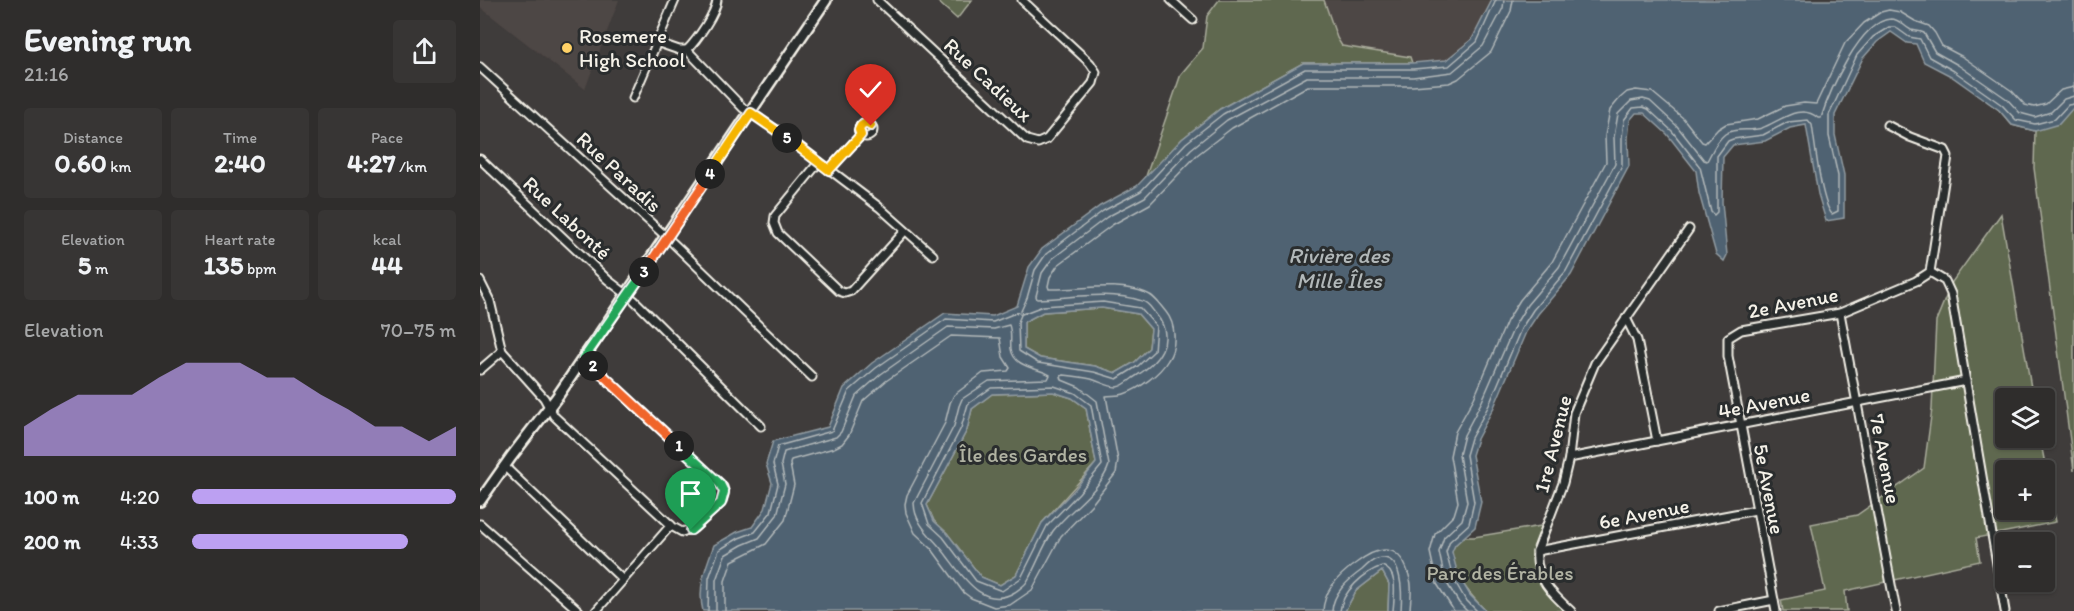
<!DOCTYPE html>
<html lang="en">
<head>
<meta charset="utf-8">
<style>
  body { margin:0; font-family:Itim,sans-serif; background:#373534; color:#f1f3f6; height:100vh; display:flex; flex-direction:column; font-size:22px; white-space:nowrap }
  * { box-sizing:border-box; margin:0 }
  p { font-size:20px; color:#a7a8a9 }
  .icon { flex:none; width:33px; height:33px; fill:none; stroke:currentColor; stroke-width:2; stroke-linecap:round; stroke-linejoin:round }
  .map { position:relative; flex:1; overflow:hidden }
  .side { display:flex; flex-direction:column; background:#2f2d2c; width:480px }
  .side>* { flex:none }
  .fabs { position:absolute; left:1515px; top:388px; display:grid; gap:12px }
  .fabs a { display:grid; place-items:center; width:60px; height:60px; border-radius:6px; background:#2f2d2c; box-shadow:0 2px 4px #0004,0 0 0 2px #4a4948; font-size:30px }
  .pin { position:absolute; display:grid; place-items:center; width:51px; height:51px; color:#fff; margin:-62px -26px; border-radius:50% 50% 50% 0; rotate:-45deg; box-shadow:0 0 6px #0007 }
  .pin .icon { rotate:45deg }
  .km { position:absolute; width:30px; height:30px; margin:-15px; border-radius:50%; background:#222; color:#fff; font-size:16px; line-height:30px; text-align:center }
  .round { display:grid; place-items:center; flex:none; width:63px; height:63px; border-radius:6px; background:#373534 }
  .summary { display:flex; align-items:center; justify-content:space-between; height:102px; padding:0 24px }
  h1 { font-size:33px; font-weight:700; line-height:45px }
  .figures { display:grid; grid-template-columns:repeat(3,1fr); gap:9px; height:102px; padding:6px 24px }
  .figures div { display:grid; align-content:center; border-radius:6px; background:#373534; text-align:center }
  .figures b { font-size:26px; font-weight:700 }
  .figures small { font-size:16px; font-weight:400 }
  .figures p { font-size:16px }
  .chart { height:168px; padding:12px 24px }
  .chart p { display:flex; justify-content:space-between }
  .chart svg { width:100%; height:108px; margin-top:6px; fill:#bca0f2; opacity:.7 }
  ul { padding:0 24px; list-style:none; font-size:20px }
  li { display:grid; grid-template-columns:96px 72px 1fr; align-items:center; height:45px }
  li i { height:15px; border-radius:8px; background:#bca0f2 }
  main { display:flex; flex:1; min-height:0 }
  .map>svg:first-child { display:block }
  .built { fill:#4e4644 }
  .green { fill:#5f684f; stroke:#aaac9c; stroke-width:1.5; fill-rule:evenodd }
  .water { fill:#4f6272; stroke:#919ba1; stroke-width:1.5; fill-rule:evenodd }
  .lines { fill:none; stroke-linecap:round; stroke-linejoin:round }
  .shore { stroke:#b2b8b9; stroke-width:1.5 }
  .street-casing { stroke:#f4f1e8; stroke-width:11 }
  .secondary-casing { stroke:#f4f1e8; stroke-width:14 }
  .street { stroke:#2a2d2e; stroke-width:7 }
  .secondary { stroke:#2a2d2e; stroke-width:9 }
  .split-1-casing { stroke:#fff; stroke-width:12 }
  .split-2-casing { stroke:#fff; stroke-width:12 }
  .split-3-casing { stroke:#fff; stroke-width:12 }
  .split-4-casing { stroke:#fff; stroke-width:12 }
  .split-5-casing { stroke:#fff; stroke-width:12 }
  .split-6-casing { stroke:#fff; stroke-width:12 }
  .split-1 { stroke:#22a559; stroke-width:8 }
  .split-2 { stroke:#f0652b; stroke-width:8 }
  .split-3 { stroke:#22a559; stroke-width:8 }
  .split-4 { stroke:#f0652b; stroke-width:8 }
  .split-5 { stroke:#f5b400; stroke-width:8 }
  .split-6 { stroke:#f5b400; stroke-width:8 }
  .poi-dot { fill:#ffd166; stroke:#2a2d2e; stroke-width:2 }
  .labels { text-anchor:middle; stroke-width:6; stroke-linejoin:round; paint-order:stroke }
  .poi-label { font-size:21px; fill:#f4f1e8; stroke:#2a2d2e; text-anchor:start }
  .street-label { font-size:21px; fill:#f4f1e8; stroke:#2a2d2e }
  .park-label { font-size:21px; fill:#b1b3a3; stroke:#2a2d2e }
  .water-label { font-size:22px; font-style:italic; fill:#b2b8b9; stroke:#2a2d2e }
</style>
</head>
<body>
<main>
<section class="side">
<div class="summary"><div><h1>Evening run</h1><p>21:16</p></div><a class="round"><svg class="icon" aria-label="share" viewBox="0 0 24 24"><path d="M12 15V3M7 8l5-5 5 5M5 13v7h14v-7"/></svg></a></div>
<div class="figures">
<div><p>Distance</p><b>0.60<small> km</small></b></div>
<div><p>Time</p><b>2:40</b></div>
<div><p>Pace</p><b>4:27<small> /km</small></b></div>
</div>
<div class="figures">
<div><p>Elevation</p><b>5<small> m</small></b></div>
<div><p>Heart rate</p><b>135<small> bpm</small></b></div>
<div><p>kcal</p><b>44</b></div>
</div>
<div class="chart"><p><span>Elevation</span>70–75 m</p>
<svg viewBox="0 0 160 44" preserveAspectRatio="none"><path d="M0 44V32L10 25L20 19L30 19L40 19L50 12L60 6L70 6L80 6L90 12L100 12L110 19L120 25L130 32L140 32L150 38L160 32V44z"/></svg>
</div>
<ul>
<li><b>100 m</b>4:20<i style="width:100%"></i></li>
<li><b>200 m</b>4:33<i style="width:82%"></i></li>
</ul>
</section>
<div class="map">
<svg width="1594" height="611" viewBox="0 0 1594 611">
  <rect width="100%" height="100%" fill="#3f3c3b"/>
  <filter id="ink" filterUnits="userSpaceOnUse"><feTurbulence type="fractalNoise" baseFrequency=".0167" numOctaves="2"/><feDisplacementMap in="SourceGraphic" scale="12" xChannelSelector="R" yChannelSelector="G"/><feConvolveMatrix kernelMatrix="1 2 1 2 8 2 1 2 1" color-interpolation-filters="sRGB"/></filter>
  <g filter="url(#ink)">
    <g class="built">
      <path d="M0 0H139L105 89 0 7Z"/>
      <path d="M833 0H1014L992 39 966 60 851 65Z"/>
    </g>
    <g class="green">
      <path d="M456 0H492L477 19Z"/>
      <path d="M739 0H844L857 38 862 46 930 57 932 63H823L740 109 702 139 665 179 701 74 723 48 727 16Z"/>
      <path d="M1594 0V471L1554 168 1555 131 1532 125 1519 110 1504 99 1529 79Z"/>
      <path d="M1521 214 1553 399H1526V438H1560L1576 522 1496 538 1500 561 1365 591 1367 611H1303L1301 600 1345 591 1331 524 1377 515 1444 468 1452 409 1456 321 1472 282ZM1526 471H1564V510H1526Z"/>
      <path d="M622 308 658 314 671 329 669 348 655 362 636 373 615 366 560 358 544 349V322L563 312Z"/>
      <path d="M573 392 592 398 606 408 616 463 562 523 536 575 520 585 501 577 467 533 454 521 447 505 487 430 492 409 512 394Z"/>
      <path d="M1067 525 1057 551 1060 577 1091 611H1006C992 597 971 574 972 552 973 545 979 541 984 537H994Z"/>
      <path d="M902 571 909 584 908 611H865L876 591Z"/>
    </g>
    <path class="water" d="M1012 0H1594V107L1579 124 1555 131 1532 125 1519 110 1471 76 1444 62 1436 44 1427 43 1411 32 1397 42 1383 58 1355 115V135L1364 175V218L1346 221 1338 194 1326 125 1310 128 1285 141 1253 145 1243 157 1242 202 1247 255 1244 261 1236 254 1219 193 1216 171 1187 134 1164 113H1156L1150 120 1148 138 1149 166 1091 275 1058 314 1046 332 1014 407 997 439 992 455 1001 502 995 527 975 545 972 552 978 575 990 595 1006 611H908L909 584 902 571 876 591 865 611H223C217 588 226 566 234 545L257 532 272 527 285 509 292 483 286 464 293 441 348 427 364 388 392 363 465 313 513 316 537 306 549 267 562 249 620 206 657 186 702 139 740 109 823 63H932L966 60 992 39ZM622 308 658 314 671 329 669 348 655 362 636 373 615 366 560 358 544 349V322L563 312ZM573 392 592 398 606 408 616 463 595 489 562 523 536 575 520 585 501 577 467 533 454 521 447 505 487 430 492 409 512 394Z"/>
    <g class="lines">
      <g class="shore">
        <path d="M574 386 595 393 611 405 622 465 599 493 567 526 541 578 522 591 496 581 463 537 449 524 442 503 481 428 488 404 511 388Z"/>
        <path d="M228 611 229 578 239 550 259 538 275 532 291 512 298 484 293 464 298 446 352 431 369 391 396 368 466 319 513 322 538 312 541 315 538 322 539 351 558 363 614 372 637 379 658 366 674 351 676 326 660 308 623 302 563 306 542 314 541 311 547 298 555 270 566 254 623 211 661 191 706 143 743 114 825 69H933L969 66 997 42 1016 0"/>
        <path d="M236 611V580L245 555 262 545 279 538 297 515 305 484 301 464 304 452 356 437 361 432 376 396 401 374 468 327 514 329 529 325C532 333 530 341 531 349 534 368 559 368 570 375L568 379 509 381 482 399 479 406 474 426 434 503C434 525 455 539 467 556 483 577 504 611 535 592 540 588 545 586 548 580 557 564 563 546 573 531 588 511 622 489 629 465L617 401 599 387 582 380 581 376 584 375C593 376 602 377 611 379 619 381 628 387 637 387 643 386 648 382 653 378 678 363 698 340 675 313 671 308 668 302 662 301 628 290 591 298 557 299L556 296 562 273 572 259 627 217 665 197 711 149 747 120 827 77H933L972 72 1003 46 1023 8 1024 0"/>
        <path d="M245 611V581L252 561 286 544 305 520 314 485 310 464 311 460 354 448 362 444 369 435 383 401 406 381 471 336 520 338 523 357 530 368 528 371 503 373 474 395 470 403 465 423 427 495 425 504 426 513 435 533 451 548 483 592 491 598 514 607 530 605 552 590 581 536 612 504 636 473 638 460 626 396C632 395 638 396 644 394 659 389 680 374 688 360 697 347 696 324 686 312 680 305 675 296 666 293 637 281 599 290 569 289L568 286 570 277 578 265 632 225 670 204 717 155 752 128 828 86H933L969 83 978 79 1011 52 1031 11 1033 0"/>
        <path d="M843 611C844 590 860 574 876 563 901 544 921 543 930 579 933 589 930 601 930 611"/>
        <path d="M852 611C853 593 868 580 882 570 886 566 892 560 897 559 924 551 922 597 921 611"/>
        <path d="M860 611C862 592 884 572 902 566 919 571 914 597 913 611"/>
        <path d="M974 611 957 584 950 552 955 534 974 515 978 502 970 456 975 432 994 398 1027 321 1040 300 1072 262 1126 162 1125 136 1130 110 1140 98 1147 92 1156 90 1172 92 1203 118 1222 142 1225 143 1238 129 1246 124 1278 119 1305 106 1324 103 1336 104 1365 43 1384 23 1401 12 1409 10 1420 12 1435 21 1449 26 1455 33 1462 46 1483 57 1532 91 1545 105 1554 107 1566 104 1581 90 1594 87"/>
        <path d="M987 611 979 603 965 580 959 552 964 537 982 520 987 502 979 455 984 435 1002 401 1035 325 1047 305 1079 267 1135 164 1134 137 1138 114 1151 101 1163 99 1170 101 1197 126 1224 160 1227 161C1232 152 1236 141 1245 134 1255 127 1271 132 1282 128 1299 122 1320 102 1338 118H1341C1349 93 1380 20 1411 19 1420 19 1423 26 1431 30 1435 31 1440 31 1444 33L1455 52 1478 65 1527 99 1540 113 1555 117 1571 112 1584 99 1594 96"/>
        <path d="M997 611 985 599 973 578 966 552 970 541 989 524 994 502 986 455 991 438 1009 405 1041 329 1053 310 1086 271 1142 166V138L1144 120 1153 108 1163 107 1168 109 1192 131 1220 167 1231 212 1234 215 1237 212V156L1248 141 1253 139 1283 135 1308 122 1328 120 1332 125C1335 143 1341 203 1352 214L1358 211V176L1349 136V115L1377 55 1393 37 1409 27H1415L1429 37 1440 39 1449 57 1474 71 1522 105 1536 120 1555 124 1575 119 1588 105 1594 104"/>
      </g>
      <defs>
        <g id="street">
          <path d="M397 0 547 140 558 143 567 139 613 83 616 72 610 63 542 0"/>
          <path d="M691 0 713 20"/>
          <path d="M176 42 199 50H207C217 40 236 13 237 0"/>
          <path d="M207 50 263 108 304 135 399 207 453 255"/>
          <path d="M0 67 193 243 332 377"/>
          <path d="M153 98 195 0"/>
          <circle cx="386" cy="130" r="7"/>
          <path d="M1407 125 1430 137 1465 150 1468 156 1450 272"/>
          <path d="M0 159 128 280 154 300 281 426"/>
          <path d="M339 162 295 216 294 223 298 233 359 291 365 293 371 291 425 231"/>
          <path d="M349 170 381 135"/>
          <path d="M1450 272 1465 281 1471 294 1525 611"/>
          <path d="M0 281 10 301 22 351 64 398 74 416 193 527 202 532 214 528 241 503 244 494 243 487 104 358"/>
          <path d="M1360 313 1416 611"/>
          <path d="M1146 318 1157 340 1177 441"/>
          <path d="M0 370 22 351"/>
          <path d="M1089 458 1486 381"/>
          <path d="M24 466 143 580"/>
          <path d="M0 524 99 611"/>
          <path d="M1057 551 1276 510"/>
          <path d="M116 611 191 525"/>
          <path d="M1091 611C1073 595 1054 577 1057 551L1083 483 1089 458 1094 413 1115 363 1209 229"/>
          <path d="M1239 611 1294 600"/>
          <path d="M1296 611 1248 356V338L1261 330 1360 313 1436 281 1450 272"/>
        </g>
        <path id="secondary" d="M0 501 31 457 77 397 346 0"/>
      </defs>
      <use href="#street" class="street-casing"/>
      <use href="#secondary" class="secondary-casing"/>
      <use href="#street" class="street"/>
      <use href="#secondary" class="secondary"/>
    </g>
  </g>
  <g class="lines" filter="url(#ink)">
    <defs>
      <path id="split-1" d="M199 446 240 484 244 492 241 503 211 530"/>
      <path id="split-2" d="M113 366 199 446"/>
      <path id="split-3" d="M113 366 104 358 164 272"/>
      <path id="split-4" d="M164 272 230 174"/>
      <path id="split-5" d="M230 174 271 113 307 138"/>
      <path id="split-6" d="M307 138 349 170 381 135 379 130 381 126 386 123 391 126"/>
    </defs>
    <use href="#split-1" class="split-1-casing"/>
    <use href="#split-2" class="split-2-casing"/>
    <use href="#split-3" class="split-3-casing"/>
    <use href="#split-4" class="split-4-casing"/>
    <use href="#split-5" class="split-5-casing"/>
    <use href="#split-6" class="split-6-casing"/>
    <use href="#split-1" class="split-1"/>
    <use href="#split-2" class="split-2"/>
    <use href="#split-3" class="split-3"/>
    <use href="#split-4" class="split-4"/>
    <use href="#split-5" class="split-5"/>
    <use href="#split-6" class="split-6"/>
  </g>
  <circle class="poi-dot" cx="87" cy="48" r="6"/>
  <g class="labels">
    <g class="poi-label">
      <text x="99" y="43">Rosemere<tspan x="99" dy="24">High School</tspan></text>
    </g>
    <g class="street-label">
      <text transform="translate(508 80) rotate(43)" y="7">Rue Cadieux</text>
      <text transform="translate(139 172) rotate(43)" y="7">Rue Paradis</text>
      <text transform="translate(87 218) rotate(43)" y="7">Rue Labonté</text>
      <text transform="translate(1313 303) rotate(-11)" y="7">2e Avenue</text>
      <text transform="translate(1284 403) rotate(-11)" y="7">4e Avenue</text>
      <text transform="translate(1073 444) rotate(-76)" y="7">1re Avenue</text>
      <text transform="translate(1405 459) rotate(79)" y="7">7e Avenue</text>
      <text transform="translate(1289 489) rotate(79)" y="7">5e Avenue</text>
      <text transform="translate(1164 514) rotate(-11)" y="7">6e Avenue</text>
    </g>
    <g class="park-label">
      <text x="543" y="462">Île des Gardes</text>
      <text x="1020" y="580">Parc des Érables</text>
    </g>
    <g class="water-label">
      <text x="859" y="263">Rivière des<tspan x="859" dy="25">Mille Îles</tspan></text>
    </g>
  </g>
</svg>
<div class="fabs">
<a><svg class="icon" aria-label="layers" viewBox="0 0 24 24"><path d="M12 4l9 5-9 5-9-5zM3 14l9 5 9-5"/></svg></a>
<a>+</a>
<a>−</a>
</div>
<div class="pin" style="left:211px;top:530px;background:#1e9e55"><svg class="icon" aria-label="arrive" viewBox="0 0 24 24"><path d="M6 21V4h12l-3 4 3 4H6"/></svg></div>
<div class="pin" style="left:391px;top:126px;background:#d93025"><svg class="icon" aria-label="check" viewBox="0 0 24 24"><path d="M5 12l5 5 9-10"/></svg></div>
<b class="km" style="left:199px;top:446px">1</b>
<b class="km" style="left:113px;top:366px">2</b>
<b class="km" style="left:164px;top:272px">3</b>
<b class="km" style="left:230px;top:174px">4</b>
<b class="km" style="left:307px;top:138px">5</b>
</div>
</main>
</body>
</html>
